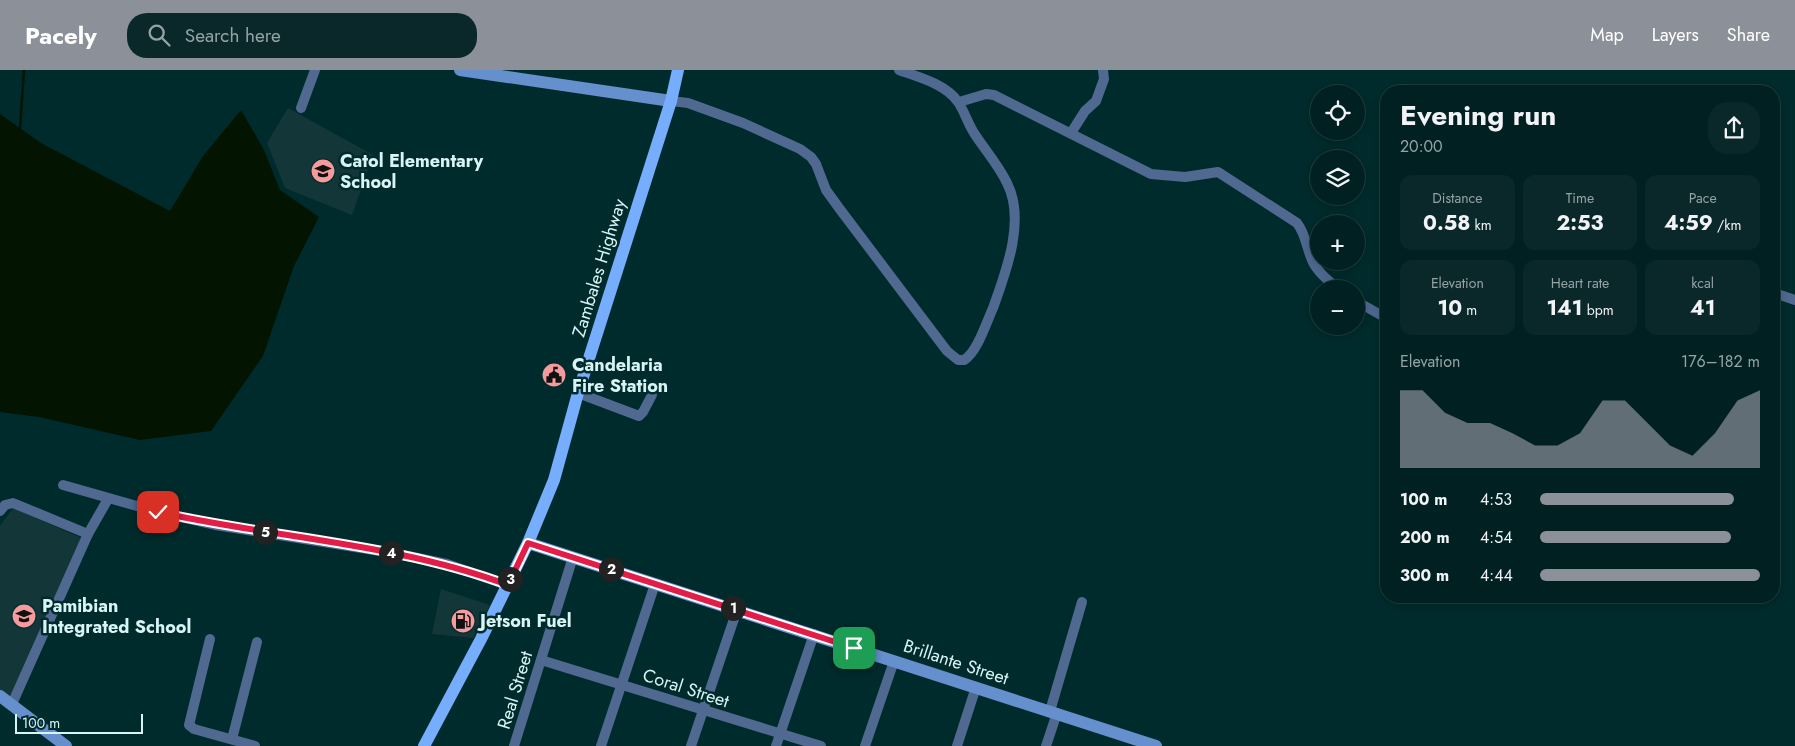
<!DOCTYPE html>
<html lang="en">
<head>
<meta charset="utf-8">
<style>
  body { margin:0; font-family:Jost,sans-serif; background:#0a282a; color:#f1f3f6; height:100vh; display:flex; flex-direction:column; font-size:19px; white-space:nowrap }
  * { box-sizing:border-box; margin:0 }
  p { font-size:16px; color:#95a3a5 }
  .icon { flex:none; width:28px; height:28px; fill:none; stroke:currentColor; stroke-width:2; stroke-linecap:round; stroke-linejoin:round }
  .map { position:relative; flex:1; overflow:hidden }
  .sheet { position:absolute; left:1380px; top:15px; width:400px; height:518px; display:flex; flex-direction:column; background:#002021; border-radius:20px; box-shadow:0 2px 12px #0003,0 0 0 1px #223e3f }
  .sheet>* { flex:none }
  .controls { position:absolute; left:1310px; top:15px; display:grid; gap:10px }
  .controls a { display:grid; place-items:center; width:55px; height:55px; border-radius:50%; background:#002021; box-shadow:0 2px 12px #0003,0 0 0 1px #223e3f; font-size:25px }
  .scale { position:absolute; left:15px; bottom:12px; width:128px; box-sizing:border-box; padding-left:5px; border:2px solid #d8f4f4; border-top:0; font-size:14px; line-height:18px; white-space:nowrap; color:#d8f4f4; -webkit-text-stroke:4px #002b2c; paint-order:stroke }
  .pin { position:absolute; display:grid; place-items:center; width:42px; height:42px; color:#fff; margin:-21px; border-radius:10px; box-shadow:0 2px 8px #0006 }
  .km { position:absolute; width:25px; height:25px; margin:-12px; border-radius:50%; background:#222; color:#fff; font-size:14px; line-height:25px; text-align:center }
  .round { display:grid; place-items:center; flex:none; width:52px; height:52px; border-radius:20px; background:#0a282a }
  .head { display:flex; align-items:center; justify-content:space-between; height:85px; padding:0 20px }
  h1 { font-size:28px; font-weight:700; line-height:38px }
  .metrics { display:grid; grid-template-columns:repeat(3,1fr); gap:8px; height:85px; padding:5px 20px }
  .metrics div { display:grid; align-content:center; border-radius:12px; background:#0a282a; text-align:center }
  .metrics b { font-size:21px; font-weight:700 }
  .metrics small { font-size:14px; font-weight:400 }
  .metrics p { font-size:14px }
  .chart { height:140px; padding:10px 20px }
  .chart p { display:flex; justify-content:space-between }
  .chart svg { width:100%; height:90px; margin-top:5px; fill:#8c9099; opacity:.7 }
  ul { padding:0 20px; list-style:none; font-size:16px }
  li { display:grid; grid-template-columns:80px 60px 1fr; align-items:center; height:38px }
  li i { height:12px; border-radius:6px; background:#8c9099 }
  header { display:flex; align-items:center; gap:30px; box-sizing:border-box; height:70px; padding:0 25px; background:#8c9099; color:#fff }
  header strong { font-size:24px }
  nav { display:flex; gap:28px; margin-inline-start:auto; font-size:18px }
  .search { width:350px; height:45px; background:#0a282a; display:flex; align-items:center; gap:12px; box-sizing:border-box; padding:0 18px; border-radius:20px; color:#95a3a5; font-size:19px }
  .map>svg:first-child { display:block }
  .built { fill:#133738 }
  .water { fill:#031400 }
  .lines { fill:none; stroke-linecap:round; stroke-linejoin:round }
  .stream { stroke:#031400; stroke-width:2.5 }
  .street { stroke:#4f6990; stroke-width:10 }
  .secondary { stroke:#6590cd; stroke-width:12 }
  .primary { stroke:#76aefd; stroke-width:12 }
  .route-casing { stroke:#fff; stroke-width:10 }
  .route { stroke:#e11d48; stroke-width:6 }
  .labels { text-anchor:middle; stroke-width:5; stroke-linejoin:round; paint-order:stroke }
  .poi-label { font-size:18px; font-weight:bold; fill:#d8f4f4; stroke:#002b2c; text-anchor:start }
  .street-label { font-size:18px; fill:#d8f4f4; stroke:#002b2c }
</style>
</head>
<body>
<header>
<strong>Pacely</strong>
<div class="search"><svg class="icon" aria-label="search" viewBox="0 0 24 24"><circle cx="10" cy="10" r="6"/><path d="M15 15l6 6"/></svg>Search here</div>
<nav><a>Map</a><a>Layers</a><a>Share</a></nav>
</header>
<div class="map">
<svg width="1795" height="676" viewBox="0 0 1795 676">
  <rect width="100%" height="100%" fill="#002b2c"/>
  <g class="built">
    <path d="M288 38 373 85 352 145 285 118 267 73Z"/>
    <path d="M13 438 84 469 9 630 0 622V456Z"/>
    <path d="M441 519 490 535 473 568 432 564Z"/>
  </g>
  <path class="water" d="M241 40 264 80 280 120 319 147 294 196 263 286 211 361 140 370 39 347 0 342V44L41 73 170 141 203 86Z"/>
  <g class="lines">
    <path class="stream" d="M20 58 24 0"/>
    <g class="street">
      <path d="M671 31 688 33 743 53 800 79 811 87 816 94 826 120 839 138 947 281 958 290H964C977 283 987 251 993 238 1006 202 1026 150 1007 113 999 96 986 81 976 66 968 55 965 42 958 32 946 14 918 7 899 0"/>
      <path d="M959 32 986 24 994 25 1151 104 1185 107 1218 102 1297 153C1306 165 1306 176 1312 190 1317 202 1328 211 1339 219"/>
      <path d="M301 38 315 0"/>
      <path d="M1071 63 1085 41 1096 31 1104 9 1103 0"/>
      <path d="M1774 223 1795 230"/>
      <path d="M1356 231 1386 248"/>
      <path d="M578 323 639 346 643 342 652 325"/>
      <path d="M63 415 158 442 215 455 393 483 447 494 507 515"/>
      <path d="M0 441 5 435 13 433 88 464"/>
      <path d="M210 569 189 655 194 659 255 676"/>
      <path d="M541 590 821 676"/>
      <path d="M12 634 88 464 108 429"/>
      <path d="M1050 641 1082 532"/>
      <path d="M232 669 257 572"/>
      <path d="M514 676 573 487"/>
      <path d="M601 676 655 514"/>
      <path d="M691 676 737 540"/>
      <path d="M776 676 814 564"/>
      <path d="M865 676 894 591"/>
      <path d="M957 676 976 617"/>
      <path d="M1046 676 1057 643"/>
    </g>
    <g class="secondary">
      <path d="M460 0 671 31"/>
      <path d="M528 473 1156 676"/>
      <path d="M0 626 66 676"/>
    </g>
    <path class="primary" d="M424 676 481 569 528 473 554 410 578 323 671 31 678 0"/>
  </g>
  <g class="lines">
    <defs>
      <path id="route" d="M158 442C274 468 396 473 508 515L528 473 854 578"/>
    </defs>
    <use href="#route" class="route-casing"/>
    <use href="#route" class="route"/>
  </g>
  <defs>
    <symbol id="school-disc" viewBox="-11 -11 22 22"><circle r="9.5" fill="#f59b9e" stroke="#002b2c"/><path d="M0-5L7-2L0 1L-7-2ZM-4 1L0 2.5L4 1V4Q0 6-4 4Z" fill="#111"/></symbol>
    <symbol id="civic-disc" viewBox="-11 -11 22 22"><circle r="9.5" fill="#f59b9e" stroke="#002b2c"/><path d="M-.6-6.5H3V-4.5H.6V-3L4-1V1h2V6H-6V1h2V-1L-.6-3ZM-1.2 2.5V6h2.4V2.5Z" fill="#111"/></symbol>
    <symbol id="fuel-disc" viewBox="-11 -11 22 22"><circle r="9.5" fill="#f59b9e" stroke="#002b2c"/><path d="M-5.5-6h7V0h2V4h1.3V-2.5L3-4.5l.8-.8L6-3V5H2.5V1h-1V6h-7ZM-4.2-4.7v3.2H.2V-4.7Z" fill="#111"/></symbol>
  </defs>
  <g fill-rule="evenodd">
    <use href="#school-disc" x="309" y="87" width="28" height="28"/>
    <use href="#civic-disc" x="540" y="291" width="28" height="28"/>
    <use href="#school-disc" x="10" y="532" width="28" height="28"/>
    <use href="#fuel-disc" x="449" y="537" width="28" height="28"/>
  </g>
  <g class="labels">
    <g class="poi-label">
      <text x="340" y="97">Catol Elementary<tspan x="340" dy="21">School</tspan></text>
      <text x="572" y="301">Candelaria<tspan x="572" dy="21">Fire Station</tspan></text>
      <text x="42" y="542">Pamibian<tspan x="42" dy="21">Integrated School</tspan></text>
      <text x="480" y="557">Jetson Fuel</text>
    </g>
    <g class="street-label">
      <text transform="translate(599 198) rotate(-73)" y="6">Zambales Highway</text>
      <text transform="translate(956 592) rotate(18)" y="6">Brillante Street</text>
      <text transform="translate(686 618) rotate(18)" y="6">Coral Street</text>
      <text transform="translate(515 620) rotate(-73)" y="6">Real Street</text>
    </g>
  </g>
</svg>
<div class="controls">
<a><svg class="icon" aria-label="locate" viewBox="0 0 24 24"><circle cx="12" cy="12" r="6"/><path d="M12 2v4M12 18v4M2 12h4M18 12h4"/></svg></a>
<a><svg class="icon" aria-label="layers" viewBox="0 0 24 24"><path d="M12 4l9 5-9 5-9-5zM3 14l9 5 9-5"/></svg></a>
<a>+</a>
<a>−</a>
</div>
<div class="scale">100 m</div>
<div class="pin" style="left:854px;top:578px;background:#1e9e55"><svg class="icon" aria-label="arrive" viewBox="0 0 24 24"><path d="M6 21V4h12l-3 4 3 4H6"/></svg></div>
<div class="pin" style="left:158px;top:442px;background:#d93025"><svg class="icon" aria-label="check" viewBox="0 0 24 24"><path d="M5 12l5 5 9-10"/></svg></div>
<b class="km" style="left:733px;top:538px">1</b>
<b class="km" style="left:611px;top:499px">2</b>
<b class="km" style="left:510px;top:509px">3</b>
<b class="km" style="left:391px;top:483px">4</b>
<b class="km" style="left:265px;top:462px">5</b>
<section class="sheet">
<div class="head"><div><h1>Evening run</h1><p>20:00</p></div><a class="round"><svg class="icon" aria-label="share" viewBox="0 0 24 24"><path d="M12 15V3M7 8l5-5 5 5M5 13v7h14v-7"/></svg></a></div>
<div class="metrics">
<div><p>Distance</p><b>0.58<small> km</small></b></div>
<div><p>Time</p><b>2:53</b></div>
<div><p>Pace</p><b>4:59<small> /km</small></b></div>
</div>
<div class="metrics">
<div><p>Elevation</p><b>10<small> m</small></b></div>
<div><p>Heart rate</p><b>141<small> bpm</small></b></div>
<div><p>kcal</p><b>41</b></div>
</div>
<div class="chart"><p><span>Elevation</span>176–182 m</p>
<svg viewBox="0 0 160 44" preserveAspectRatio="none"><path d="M0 44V6L10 6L20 17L30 22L40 22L50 27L60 33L70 33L80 27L90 11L100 11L110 22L120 33L130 38L140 27L150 11L160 6V44z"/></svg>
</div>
<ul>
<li><b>100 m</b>4:53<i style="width:88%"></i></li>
<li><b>200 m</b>4:54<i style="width:87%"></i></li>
<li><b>300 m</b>4:44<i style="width:100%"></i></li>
</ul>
</section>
</div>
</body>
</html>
